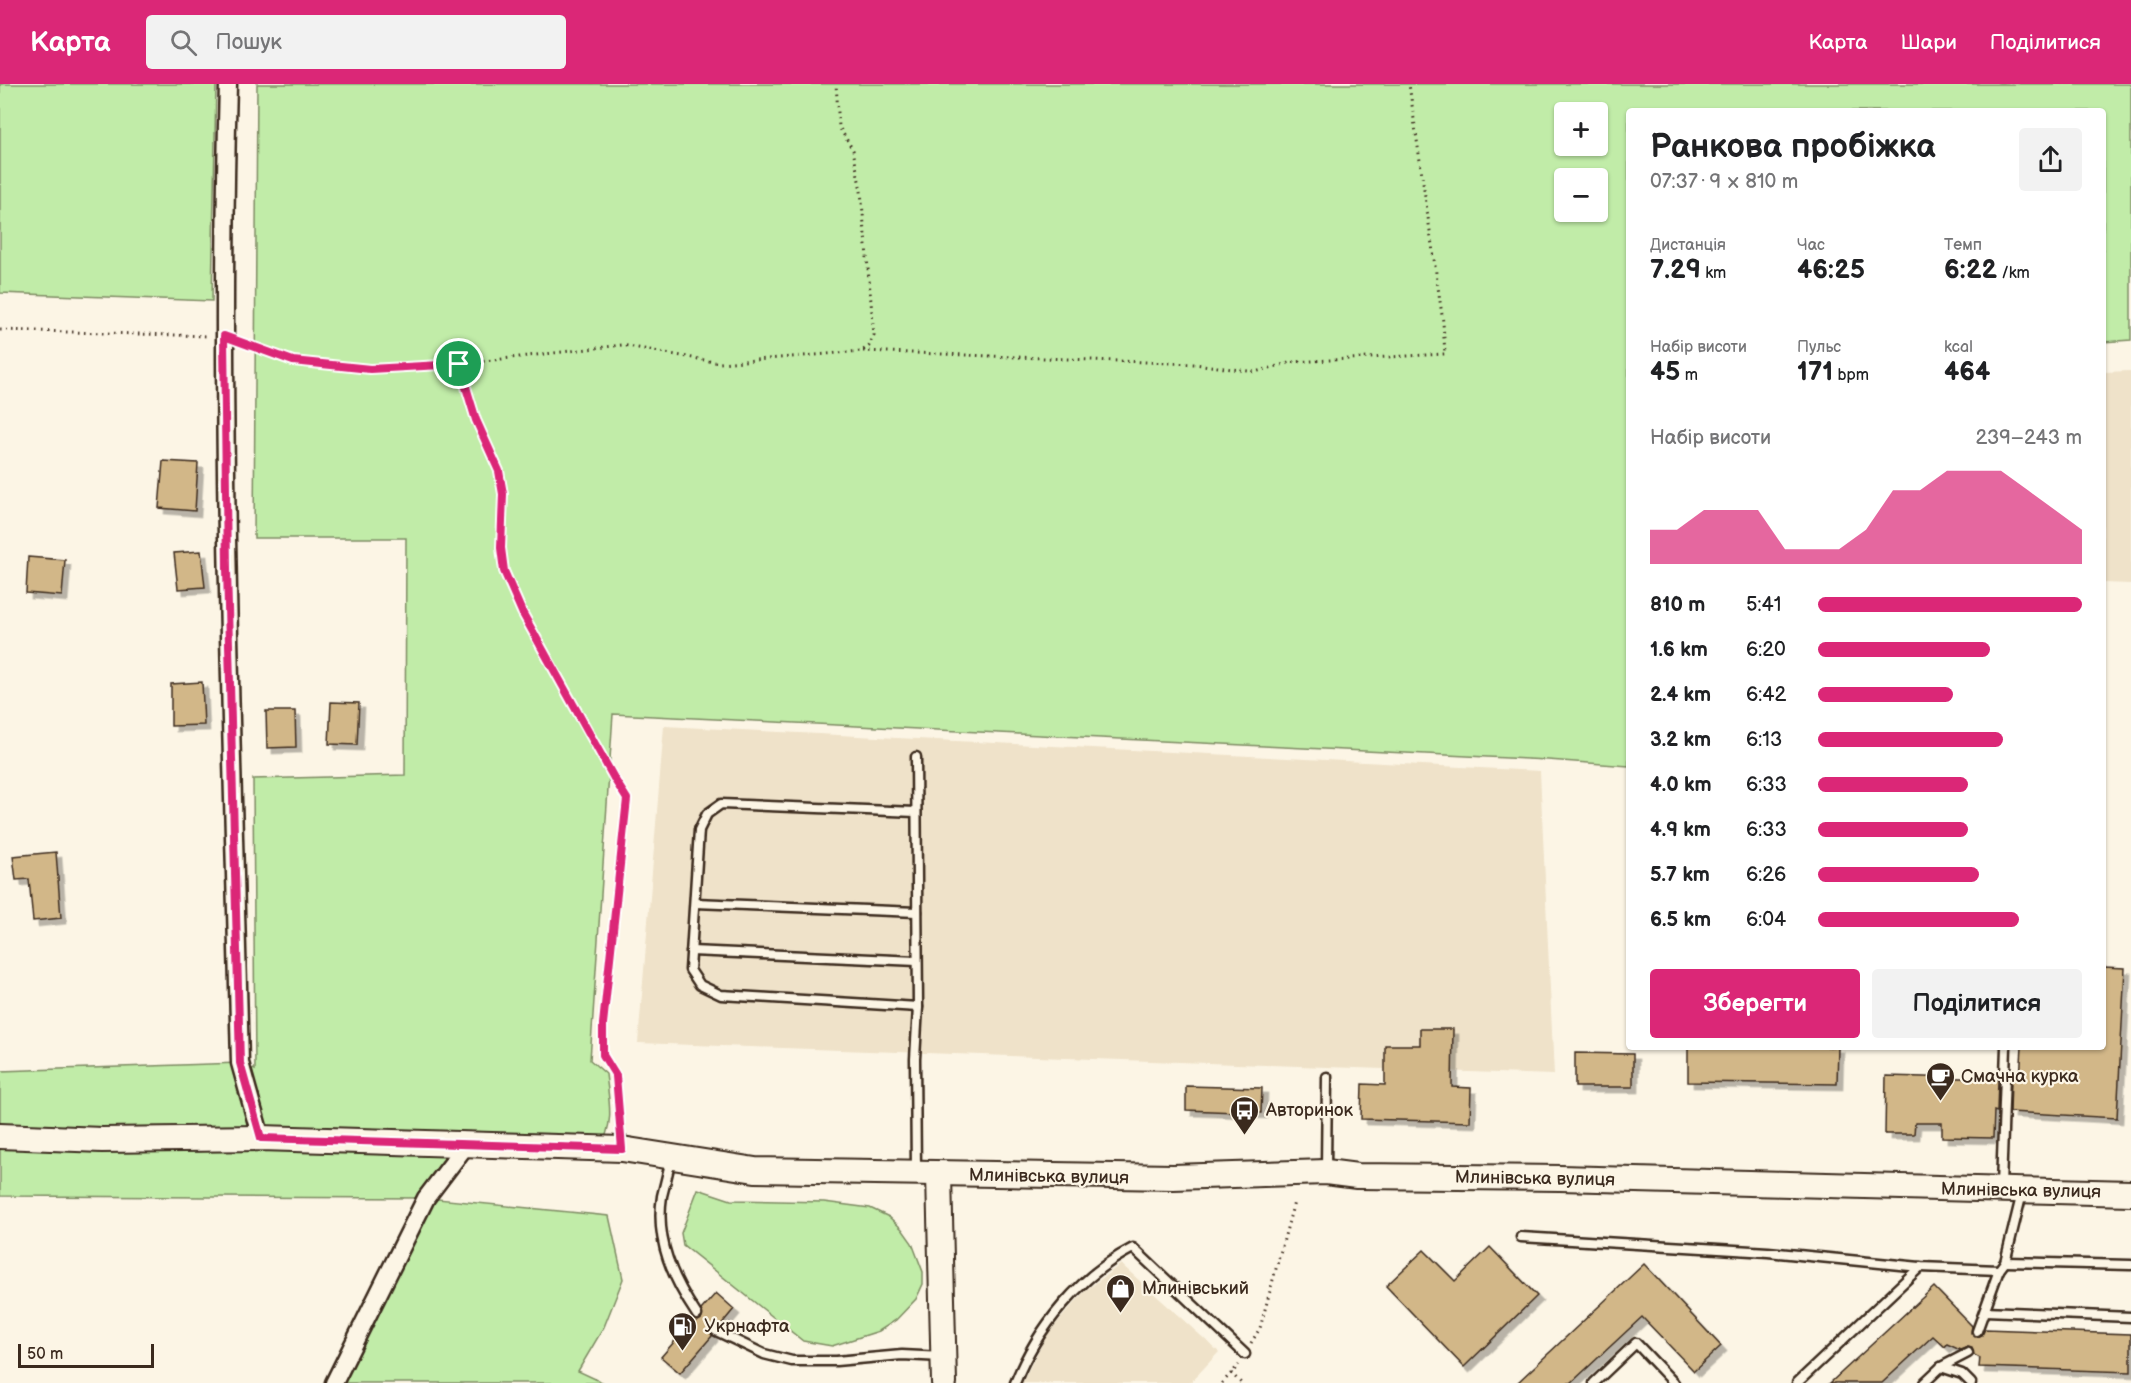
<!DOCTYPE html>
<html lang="uk">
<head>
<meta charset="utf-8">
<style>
  body { margin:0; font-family:"Balsamiq Sans",sans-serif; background:#f2f2f2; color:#202124; height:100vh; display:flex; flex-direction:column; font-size:22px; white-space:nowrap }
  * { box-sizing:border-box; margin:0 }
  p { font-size:20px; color:#757577 }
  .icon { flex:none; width:33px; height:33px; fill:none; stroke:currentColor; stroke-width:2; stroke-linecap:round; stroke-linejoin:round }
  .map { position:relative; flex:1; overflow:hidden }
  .drawer { position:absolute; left:1626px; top:24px; width:480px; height:942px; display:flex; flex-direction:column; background:#fff; border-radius:6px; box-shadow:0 2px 4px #0004 }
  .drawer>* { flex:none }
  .tools { position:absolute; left:1554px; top:18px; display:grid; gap:12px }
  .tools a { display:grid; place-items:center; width:54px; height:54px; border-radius:6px; background:#fff; box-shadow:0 2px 4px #0004; font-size:30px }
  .scale { position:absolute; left:18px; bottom:15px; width:136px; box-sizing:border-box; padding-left:6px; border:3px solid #3b2a1e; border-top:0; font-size:16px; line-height:21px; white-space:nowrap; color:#3b2a1e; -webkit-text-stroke:4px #fcf5e5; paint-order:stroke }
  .pin { position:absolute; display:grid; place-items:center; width:51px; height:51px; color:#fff; margin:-26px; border:3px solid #fff; border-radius:50%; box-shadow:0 2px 6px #0007 }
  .round { display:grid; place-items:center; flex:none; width:63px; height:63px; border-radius:6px; background:#f2f2f2 }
  .summary { display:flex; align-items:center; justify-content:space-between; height:102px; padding:0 24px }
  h1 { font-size:33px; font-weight:700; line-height:45px }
  .stats { display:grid; grid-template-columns:repeat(3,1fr); gap:9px; height:102px; padding:6px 24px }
  .stats div { display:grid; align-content:center }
  .stats b { font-size:26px; font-weight:700 }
  .stats small { font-size:16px; font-weight:400 }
  .stats p { font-size:16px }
  .chart { height:168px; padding:12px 24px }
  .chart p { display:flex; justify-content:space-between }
  .chart svg { width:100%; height:108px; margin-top:6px; fill:#db2777; opacity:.7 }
  .primary-button { display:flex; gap:12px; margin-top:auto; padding:12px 24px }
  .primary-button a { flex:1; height:69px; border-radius:6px; background:#db2777; color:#fff; font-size:24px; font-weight:700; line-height:69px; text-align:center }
  .primary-button a+a { background:#f2f2f2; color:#202124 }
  ul { padding:0 24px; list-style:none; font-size:20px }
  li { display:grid; grid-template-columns:96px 72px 1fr; align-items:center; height:45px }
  li i { height:15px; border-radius:8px; background:#db2777 }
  header { display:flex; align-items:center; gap:36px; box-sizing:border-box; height:84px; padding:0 30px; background:#db2777; color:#fff }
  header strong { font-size:28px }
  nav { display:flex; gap:33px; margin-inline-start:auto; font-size:21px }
  .search { width:420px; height:54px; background:#f2f2f2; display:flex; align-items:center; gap:15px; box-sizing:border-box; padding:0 21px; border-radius:6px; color:#757577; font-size:22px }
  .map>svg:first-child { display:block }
  .built { fill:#efe2c9 }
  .green { fill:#c1eca8; stroke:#7e8b63; stroke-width:1.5; fill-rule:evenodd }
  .building { fill:#d2b788; stroke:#3b2a1e; stroke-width:1.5; filter:url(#shadow) }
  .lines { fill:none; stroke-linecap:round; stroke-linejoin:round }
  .service-casing { stroke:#3b2a1e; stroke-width:13 }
  .minor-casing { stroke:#3b2a1e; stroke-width:21 }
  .secondary-casing { stroke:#3b2a1e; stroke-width:28 }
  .path { stroke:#3b2a1e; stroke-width:3; stroke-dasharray:1.5 4.5; stroke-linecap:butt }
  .service { stroke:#fcf5e5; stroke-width:8 }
  .minor { stroke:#fcf5e5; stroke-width:16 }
  .secondary { stroke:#fcf5e5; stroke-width:24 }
  .route-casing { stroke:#fff; stroke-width:12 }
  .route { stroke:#db2777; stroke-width:8 }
  .labels { text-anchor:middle; stroke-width:4.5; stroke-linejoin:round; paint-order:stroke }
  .poi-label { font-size:18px; fill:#3b2a1e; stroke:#fcf5e5; text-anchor:start }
  .street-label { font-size:18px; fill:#3b2a1e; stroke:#fcf5e5 }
</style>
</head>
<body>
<header>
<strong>Карта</strong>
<div class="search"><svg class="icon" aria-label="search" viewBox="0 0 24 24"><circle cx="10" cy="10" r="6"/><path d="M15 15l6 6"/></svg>Пошук</div>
<nav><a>Карта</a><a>Шари</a><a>Поділитися</a></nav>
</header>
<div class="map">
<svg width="2131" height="1299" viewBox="0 0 2131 1299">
  <defs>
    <filter id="shadow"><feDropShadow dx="5.5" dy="5.5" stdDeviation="0" flood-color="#0004"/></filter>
  </defs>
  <rect width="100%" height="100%" fill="#fcf5e5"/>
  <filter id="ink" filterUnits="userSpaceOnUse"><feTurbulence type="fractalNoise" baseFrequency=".0167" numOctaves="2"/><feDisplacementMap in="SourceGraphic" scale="12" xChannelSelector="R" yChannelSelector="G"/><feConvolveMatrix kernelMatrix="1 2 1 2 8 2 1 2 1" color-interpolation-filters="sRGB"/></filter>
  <g filter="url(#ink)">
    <g class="built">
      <path d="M2131 287V500L2103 499V288Z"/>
      <path d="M664 642 1540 687 1554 991 638 959Z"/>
      <path d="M1121 1180 1219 1268 1190 1299H1022L1047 1250 1085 1207Z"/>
    </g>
    <g class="green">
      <path d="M0 0H216L212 217 0 209Z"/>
      <path d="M257 0H2131V256L2103 258V27H1629V682L1548 676 613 630 590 976 606 990C609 1018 615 1038 600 1064L467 1060 427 1114 609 1132 623 1195 604 1243 578 1287 604 1299H334L426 1114 0 1112V987L240 979 255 986 253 695 405 691 406 454H254ZM1564 28H1598V62H1564ZM1564 94H1598V128H1564Z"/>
      <path d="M698 1105 731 1116 824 1118 870 1124 889 1133 902 1145 912 1159 923 1188V1200L916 1215 896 1236 879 1247 832 1262 803 1257 683 1161 681 1149Z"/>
    </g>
    <g class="building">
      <path d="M163 377 198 379 195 427 159 424Z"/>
      <path d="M201 467 205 503 178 505 174 469Z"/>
      <path d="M28 473 65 476 62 512 26 509Z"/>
      <path d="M202 598 204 641 171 642V600Z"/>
      <path d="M331 618 359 619 357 661 329 660Z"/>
      <path d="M266 627H295L296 663 267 664Z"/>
      <path d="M56 768 61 834 33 837 29 795 16 796 13 772Z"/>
      <path d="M2103 883 2125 884 2117 1034 2010 1028 2011 995H2020L2022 963H2103Z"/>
      <path d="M1420 945H1453L1452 1003 1471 1004 1470 1038 1361 1035 1362 1000 1385 1001V961H1420Z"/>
      <path d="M1688 963H1838L1837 1000 1688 998Z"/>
      <path d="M1575 969 1633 970V1003H1575Z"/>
      <path d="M1886 992 1998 995 1997 1028 1994 1027 1993 1054 1942 1053V1039H1915L1914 1050H1885Z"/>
      <path d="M1186 1002 1262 1004 1261 1029 1186 1026Z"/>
      <path d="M1490 1163 1537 1212 1464 1283 1386 1202 1424 1166 1455 1197Z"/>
      <path d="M1644 1180 1721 1262 1694 1287 1642 1233 1571 1299H1517Z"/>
      <path d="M1934 1203 1972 1242 1971 1249 1975 1253 1982 1251 1985 1245 2131 1250V1288L1979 1283 1980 1274 1974 1271 1972 1264 1968 1263 1960 1266 1947 1260 1945 1263 1933 1252 1882 1299H1830Z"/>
      <path d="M716 1209 734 1225 720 1242 715 1241 711 1244 712 1252 680 1289 661 1273 693 1236 698 1237 702 1234 701 1226Z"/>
    </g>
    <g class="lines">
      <defs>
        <g id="service">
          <path d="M916 673 918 923 915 975 916 1087"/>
          <path d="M916 728 721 720 707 730 699 746 690 886 700 901 721 911 918 923"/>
          <path d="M695 819 917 828"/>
          <path d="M691 867 917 877"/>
          <path d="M671 1075C668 1088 665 1100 662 1112 655 1157 673 1195 697 1231"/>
          <path d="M1326 1085 1327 993"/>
          <path d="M2001 1102 2006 963"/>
          <path d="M1521 1153 1768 1168 1920 1183 1999 1186"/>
          <path d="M2005 1178 2131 1181"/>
          <path d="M1985 1227 2131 1233"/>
          <path d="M716 1247 764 1270 792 1277H836L902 1271 943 1273"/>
          <path d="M1977 1247 1999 1186 2005 1178 2022 1109"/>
          <path d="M1941 1283 1968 1269"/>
          <path d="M1015 1299C1037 1244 1080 1191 1133 1164L1245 1270"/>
          <path d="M1594 1299 1636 1259 1674 1299"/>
          <path d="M1797 1299 1920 1183"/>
          <path d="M1924 1299 1941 1283 1962 1290 1971 1299"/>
        </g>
        <g id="minor">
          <path d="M228 0C219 326 232 653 240 979L261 1054"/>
          <path d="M334 1299 426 1114 467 1060"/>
        </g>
        <g id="secondary">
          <path d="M0 1052 102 1056 261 1054 622 1065 755 1086 1173 1093 1326 1088 1357 1092 1560 1094 2131 1109"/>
          <path d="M939 1091 944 1299"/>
        </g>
      </defs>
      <use href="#service" class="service-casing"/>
      <use href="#minor" class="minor-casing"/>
      <use href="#secondary" class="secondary-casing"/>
      <g class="path">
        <path d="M0 246 209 252"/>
        <path d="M241 258 293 277 370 285 459 280 622 261 720 279 862 267 869 262 874 251 861 107 853 66 839 43 836 0"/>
        <path d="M863 267 1195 280 1255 288 1292 278 1445 270 1443 238 1409 0"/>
        <path d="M459 280 476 336 499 387 503 410 501 463 504 487 522 528 614 696 627 715 602 940 603 971 616 992 620 1043"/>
        <path d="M1251 1259 1260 1244 1294 1118"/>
        <path d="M1231 1289 1241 1299"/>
        <path d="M1222 1299 1239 1281"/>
      </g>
      <use href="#service" class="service"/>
      <use href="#minor" class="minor"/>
      <use href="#secondary" class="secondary"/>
    </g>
  </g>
  <g class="lines" filter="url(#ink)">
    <defs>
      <path id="route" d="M224 252 293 277 370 285 459 280 476 336 499 387 503 410 501 464 504 487 522 528 615 696 627 715 603 940V971L616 992 622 1065 261 1054 240 979 227 485Z"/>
    </defs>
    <use href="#route" class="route-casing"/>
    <use href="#route" class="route"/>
  </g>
  <defs>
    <symbol id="cafe-pin" viewBox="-11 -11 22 30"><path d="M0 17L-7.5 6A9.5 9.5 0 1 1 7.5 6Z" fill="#3b2a1e" stroke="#fcf5e5"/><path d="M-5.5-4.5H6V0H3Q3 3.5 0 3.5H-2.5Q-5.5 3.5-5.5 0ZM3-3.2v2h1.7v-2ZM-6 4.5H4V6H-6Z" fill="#fff"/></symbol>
    <symbol id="bus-pin" viewBox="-11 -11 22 30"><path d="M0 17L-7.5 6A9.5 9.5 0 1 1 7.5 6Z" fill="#3b2a1e" stroke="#fcf5e5"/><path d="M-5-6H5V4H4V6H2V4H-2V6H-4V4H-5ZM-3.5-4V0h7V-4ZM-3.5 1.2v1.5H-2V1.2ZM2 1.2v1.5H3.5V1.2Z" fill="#fff"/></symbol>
    <symbol id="shop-pin" viewBox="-11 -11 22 30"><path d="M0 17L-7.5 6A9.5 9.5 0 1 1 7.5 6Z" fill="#3b2a1e" stroke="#fcf5e5"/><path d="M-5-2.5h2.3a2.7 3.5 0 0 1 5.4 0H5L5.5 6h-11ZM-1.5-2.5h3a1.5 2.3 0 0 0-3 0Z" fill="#fff"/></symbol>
    <symbol id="fuel-pin" viewBox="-11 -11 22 30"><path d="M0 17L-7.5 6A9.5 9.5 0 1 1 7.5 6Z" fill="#3b2a1e" stroke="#fcf5e5"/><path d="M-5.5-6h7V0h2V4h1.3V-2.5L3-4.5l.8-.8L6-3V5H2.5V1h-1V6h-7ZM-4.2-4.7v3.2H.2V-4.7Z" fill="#fff"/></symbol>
  </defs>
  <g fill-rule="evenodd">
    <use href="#cafe-pin" x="1924" y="976" width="33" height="45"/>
    <use href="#bus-pin" x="1228" y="1010" width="33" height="45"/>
    <use href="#shop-pin" x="1104" y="1188" width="33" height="45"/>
    <use href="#fuel-pin" x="666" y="1226" width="33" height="45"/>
  </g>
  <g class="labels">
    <g class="poi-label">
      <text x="1961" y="998">Смачна курка</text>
      <text x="1266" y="1032">Авторинок</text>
      <text x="1142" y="1210">Млинівський</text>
      <text x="704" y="1248">Укрнафта</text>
    </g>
    <g class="street-label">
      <text transform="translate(1049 1092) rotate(1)" y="6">Млинівська вулиця</text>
      <text transform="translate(1535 1094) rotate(1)" y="6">Млинівська вулиця</text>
      <text transform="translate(2021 1106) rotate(1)" y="6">Млинівська вулиця</text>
    </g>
  </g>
</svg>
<div class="tools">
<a>+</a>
<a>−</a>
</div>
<div class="scale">50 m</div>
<div class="pin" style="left:459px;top:280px;background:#1e9e55"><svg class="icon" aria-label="arrive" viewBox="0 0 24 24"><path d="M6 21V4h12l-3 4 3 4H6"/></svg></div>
<section class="drawer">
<div class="summary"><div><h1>Ранкова пробіжка</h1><p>07:37 · 9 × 810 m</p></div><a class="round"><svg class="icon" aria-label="share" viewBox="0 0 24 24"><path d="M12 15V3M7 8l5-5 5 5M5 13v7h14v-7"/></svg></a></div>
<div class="stats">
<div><p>Дистанція</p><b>7.29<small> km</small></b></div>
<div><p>Час</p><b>46:25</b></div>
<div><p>Темп</p><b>6:22<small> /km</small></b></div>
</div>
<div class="stats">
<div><p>Набір висоти</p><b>45<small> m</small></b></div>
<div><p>Пульс</p><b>171<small> bpm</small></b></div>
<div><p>kcal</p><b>464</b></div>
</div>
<div class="chart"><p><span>Набір висоти</span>239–243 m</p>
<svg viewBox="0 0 160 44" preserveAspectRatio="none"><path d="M0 44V30L10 30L20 22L30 22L40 22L50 38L60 38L70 38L80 30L90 14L100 14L110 6L120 6L130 6L140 14L150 22L160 30V44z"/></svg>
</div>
<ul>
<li><b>810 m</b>5:41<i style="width:100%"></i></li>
<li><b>1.6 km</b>6:20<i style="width:65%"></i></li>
<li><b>2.4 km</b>6:42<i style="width:51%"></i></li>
<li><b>3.2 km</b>6:13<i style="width:70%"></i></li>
<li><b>4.0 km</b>6:33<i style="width:57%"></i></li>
<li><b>4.9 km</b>6:33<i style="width:57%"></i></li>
<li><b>5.7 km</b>6:26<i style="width:61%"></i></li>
<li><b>6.5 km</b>6:04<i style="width:76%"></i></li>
</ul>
<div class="primary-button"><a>Зберегти</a><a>Поділитися</a></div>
</section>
</div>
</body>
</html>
